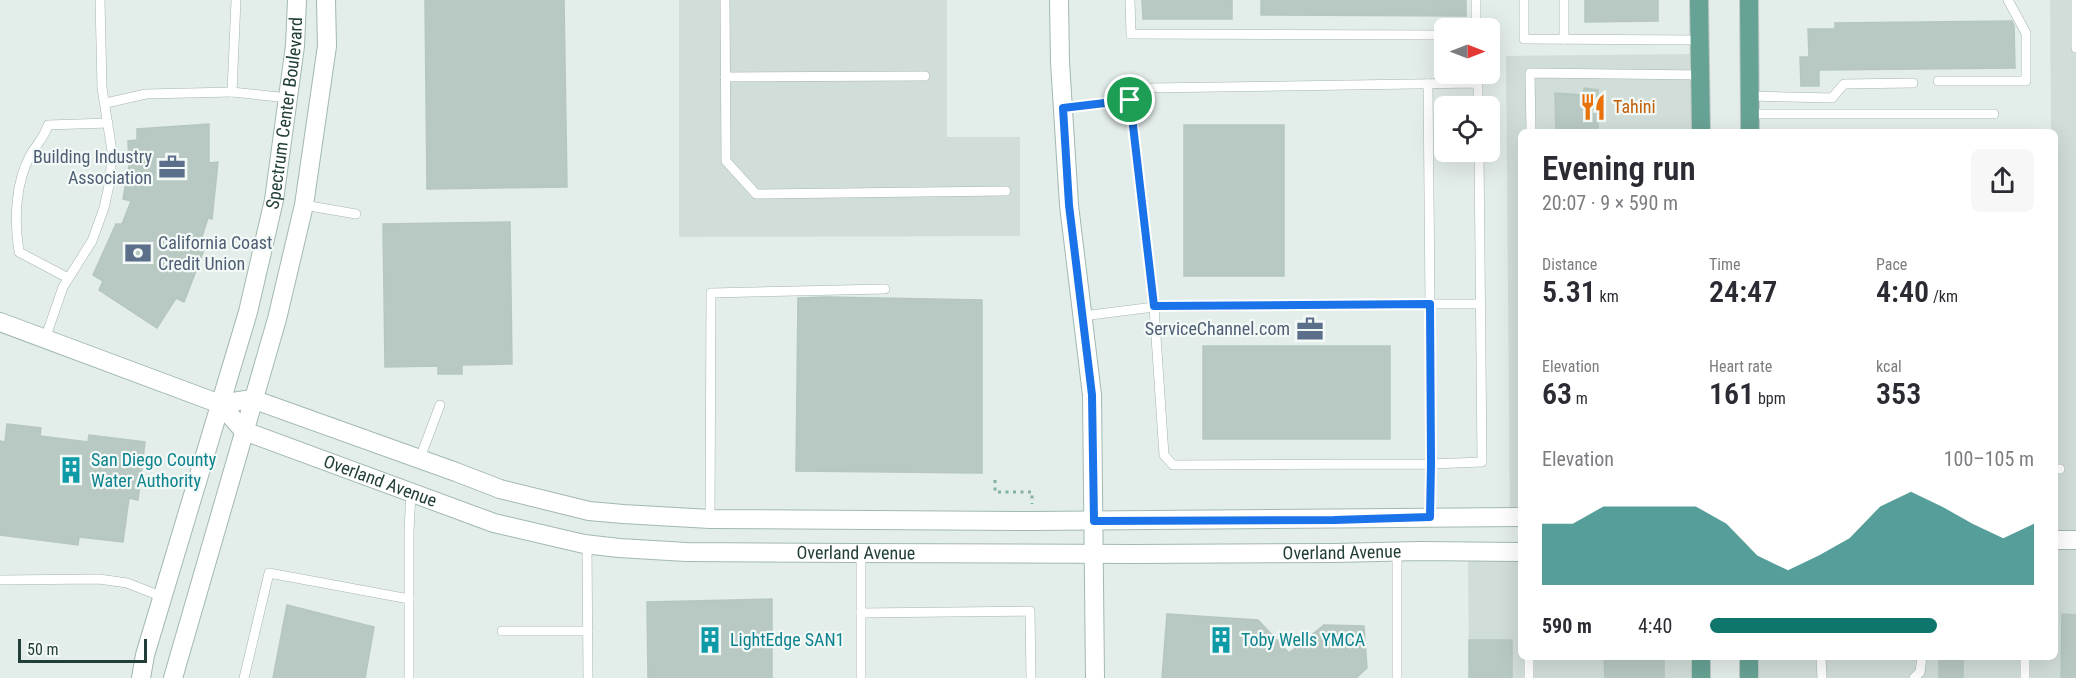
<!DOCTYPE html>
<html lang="en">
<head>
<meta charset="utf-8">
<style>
  body { margin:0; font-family:"Roboto Condensed",sans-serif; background:#f7f7f7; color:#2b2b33; height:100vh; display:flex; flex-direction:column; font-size:22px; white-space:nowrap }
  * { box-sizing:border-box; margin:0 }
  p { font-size:20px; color:#7c7c81 }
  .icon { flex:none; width:33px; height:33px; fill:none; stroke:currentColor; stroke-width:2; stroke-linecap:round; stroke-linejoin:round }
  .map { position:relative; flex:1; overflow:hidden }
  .side { position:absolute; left:1518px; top:129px; width:540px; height:531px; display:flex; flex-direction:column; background:#fff; border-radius:9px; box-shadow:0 6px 24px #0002 }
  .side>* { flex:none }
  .needle { width:39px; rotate:90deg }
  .buttons { position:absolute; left:1434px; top:18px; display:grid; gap:12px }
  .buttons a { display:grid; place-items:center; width:66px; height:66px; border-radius:9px; background:#fff; box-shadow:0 6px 24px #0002; font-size:30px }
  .scale { position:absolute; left:18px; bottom:15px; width:129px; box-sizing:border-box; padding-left:6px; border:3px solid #223e38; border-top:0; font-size:16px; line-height:21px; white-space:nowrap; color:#223e38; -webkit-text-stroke:4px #f3f9f6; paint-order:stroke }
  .pin { position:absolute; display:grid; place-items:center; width:51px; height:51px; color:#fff; margin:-26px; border:3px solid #fff; border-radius:50%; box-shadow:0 2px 6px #0007 }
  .round { display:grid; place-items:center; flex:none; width:63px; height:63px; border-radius:9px; background:#f7f7f7 }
  .overview { display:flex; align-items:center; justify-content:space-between; height:102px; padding:0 24px }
  h1 { font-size:33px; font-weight:600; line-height:45px }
  .metrics { display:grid; grid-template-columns:repeat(3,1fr); gap:9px; height:102px; padding:6px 24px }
  .metrics div { display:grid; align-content:center }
  .metrics b { font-size:30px; font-weight:600 }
  .metrics small { font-size:16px; font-weight:400 }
  .metrics p { font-size:16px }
  .chart { height:168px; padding:12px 24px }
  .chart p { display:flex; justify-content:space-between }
  .chart svg { width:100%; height:108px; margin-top:6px; fill:#0f766e; opacity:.7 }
  ul { padding:0 24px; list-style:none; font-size:20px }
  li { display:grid; grid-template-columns:96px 72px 1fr; align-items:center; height:45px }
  li i { height:15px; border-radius:8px; background:#0f766e }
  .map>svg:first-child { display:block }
  .built { fill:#d1ddd8 }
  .building { fill:#b8c8c2; stroke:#b5c7c0; stroke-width:1.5 }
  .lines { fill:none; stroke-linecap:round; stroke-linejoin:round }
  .lane-casing { stroke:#a5b5b0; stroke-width:10 }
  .secondary-casing { stroke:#a1b9b1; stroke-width:20 }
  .primary-casing { stroke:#c1c9c7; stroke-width:20 }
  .path { stroke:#83b1a4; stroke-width:3; stroke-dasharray:3 4.5; stroke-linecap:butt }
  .lane { stroke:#fff; stroke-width:9 }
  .secondary { stroke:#fff; stroke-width:18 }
  .primary { stroke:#67a395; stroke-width:18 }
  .route-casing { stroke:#fff; stroke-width:12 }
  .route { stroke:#1a73e8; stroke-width:8 }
  .labels { text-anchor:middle; stroke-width:4.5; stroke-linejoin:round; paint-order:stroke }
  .food-label { font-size:18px; fill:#c56008; stroke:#f3f9f6; text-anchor:start }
  .street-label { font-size:18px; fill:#223e38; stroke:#f3f9f6 }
  .service-label { font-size:18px; fill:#4e5e75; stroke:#f3f9f6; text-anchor:end }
  .culture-label { font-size:18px; fill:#0d838f; stroke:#f3f9f6; text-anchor:start }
</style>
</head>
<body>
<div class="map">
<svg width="2076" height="678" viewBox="0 0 2076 678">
  <rect width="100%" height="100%" fill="#e3ede9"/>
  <g class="built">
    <path d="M679 0H947V137H1020V236L679 237Z"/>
    <path d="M2050 0H2076V678H1755V657H2055V132H2051Z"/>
    <path d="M1696 54V132H1521V526H1510L1506 56Z"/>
    <path d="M1521 557V657H1696V678H1469L1468 558Z"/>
  </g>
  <g class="building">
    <path d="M425 0H564L567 187 427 189Z"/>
    <path d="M1142 0H1232V19H1143Z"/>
    <path d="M1261 0H1466V16L1261 15Z"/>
    <path d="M1585 0H1658V21L1585 22Z"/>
    <path d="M2012 21 2014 26 2015 68 1819 70V86H1801L1800 57H1809L1808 29H1835V23Z"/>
    <path d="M1584 88 1598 90V132H1556L1555 93 1583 95Z"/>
    <path d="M209 124V163L218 162 212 219 208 218 199 246 204 250 184 302 176 298 157 328 99 290 103 281 93 275 116 224H122L131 201 123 199 129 166 128 141 137 140V129Z"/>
    <rect x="1184" y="125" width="100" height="151"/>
    <path d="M510 222 512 364 462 365V374H438V366L385 367 383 224Z"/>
    <path d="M826 297 982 300V473L796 471 798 298Z"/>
    <rect x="1203" y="346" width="187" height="93"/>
    <path d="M7 424 41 428 40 436 88 442 89 435 145 442 138 500 129 498 123 542 79 537 78 545 0 535V441L5 442Z"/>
    <path d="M772 599V678H648L647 602Z"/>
    <path d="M287 605 374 627 365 678H273Z"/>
    <path d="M1167 614 1258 620 1289 653 1324 625 1364 626 1367 668 1356 678H1162Z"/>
    <path d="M2062 614 2076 615V678H2061Z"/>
    <rect x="1469" y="640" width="43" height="38"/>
    <path d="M1604 657H1664V678H1605Z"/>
    <rect x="1939" y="657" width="24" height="21"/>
  </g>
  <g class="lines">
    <defs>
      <g id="lane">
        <path d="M236 0 232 92 288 98"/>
        <path d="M725 0 726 161 756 194 1006 191"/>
        <path d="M1130 0 1131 34 1444 35"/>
        <path d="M1476 0V28"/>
        <path d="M1524 0V39L1700 40"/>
        <path d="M1564 0V39"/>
        <path d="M2076 0V48"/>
        <path d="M725 77 925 76"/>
        <path d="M1938 81H2026V33L2008 0"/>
        <path d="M1428 84 1430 304H1480"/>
        <path d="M1750 96 1832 98 1844 84 1913 83"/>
        <path d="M1130 100 1138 90 1149 88 1478 83V106"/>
        <path d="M106 103 146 94 232 92"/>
        <path d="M1063 108 1130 100 1154 307 1083 316"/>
        <path d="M1750 114H1994"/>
        <path d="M1531 132 1530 73 1701 75"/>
        <path d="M304 205 356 214"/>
        <path d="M68 278 19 252C14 221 15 182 31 154 37 144 45 136 48 125L108 123"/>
        <path d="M45 339 63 287 92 241 104 208 110 181 112 151 102 88 100 0"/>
        <path d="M420 458 440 405"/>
        <path d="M2055 469H2060"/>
        <path d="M1430 517 1431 464 1173 465 1164 455 1154 307 1430 304 1431 464 1482 462 1479 152"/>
        <path d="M710 519 711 293 885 289"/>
        <path d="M587 544 588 678"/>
        <path d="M861 553V678"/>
        <path d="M0 580 99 579 127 583 163 597"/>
        <path d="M861 613 1030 611 1031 678"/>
        <path d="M502 631H588"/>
        <path d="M1821 657 1822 678"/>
        <path d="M244 678 269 573 409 599"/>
        <path d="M409 678V532L411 491"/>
        <path d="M1397 678V551"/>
        <path d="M1529 678V657"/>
        <path d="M1914 678 1920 672 1922 657"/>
        <path d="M2025 678V657"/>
      </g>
      <g id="secondary">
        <path d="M1059 0 1060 62 1069 205 1092 395 1095 678"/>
        <path id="s1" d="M0 322 220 404 244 431 494 523 584 544 619 548 686 552 853 553 1134 554 1334 553 1420 551 1521 552"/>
        <path d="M220 404 252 399 456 472 500 489 589 511 623 514 710 519 1032 521 1521 517"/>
        <path d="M2055 540H2076"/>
        <path id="s2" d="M141 678 145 655 248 312 274 200 295 46 297 0"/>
        <path d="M173 678 277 319 304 205 327 46 326 0"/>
      </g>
      <g id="primary">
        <path d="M1699 0 1701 132"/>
        <path d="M1749 0 1750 132"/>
        <path d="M1701 657V678"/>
        <path d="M1749 657V678"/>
      </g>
    </defs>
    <use href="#lane" class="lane-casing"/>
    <use href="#secondary" class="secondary-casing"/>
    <use href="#primary" class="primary-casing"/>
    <path class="path" d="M995 480V492H1032V504"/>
    <use href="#lane" class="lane"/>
    <use href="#secondary" class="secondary"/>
    <use href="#primary" class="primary"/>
  </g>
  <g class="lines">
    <defs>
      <path id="route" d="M1130 100 1154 306 1430 304 1431 464 1430 517 1334 520 1094 521 1092 395 1069 205 1063 108Z"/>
    </defs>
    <use href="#route" class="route-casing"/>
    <use href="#route" class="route"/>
  </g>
  <defs>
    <symbol id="restaurant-bare" viewBox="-9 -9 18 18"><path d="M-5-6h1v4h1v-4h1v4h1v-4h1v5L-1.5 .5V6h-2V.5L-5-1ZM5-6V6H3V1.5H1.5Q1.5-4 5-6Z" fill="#e8710a" stroke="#f3f9f6" stroke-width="2.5" paint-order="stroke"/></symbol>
    <symbol id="office-bare" viewBox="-9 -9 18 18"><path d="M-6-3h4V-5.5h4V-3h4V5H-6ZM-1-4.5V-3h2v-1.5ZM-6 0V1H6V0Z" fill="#5c6f8a" stroke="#f3f9f6" stroke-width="2.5" paint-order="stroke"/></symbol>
    <symbol id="bank-bare" viewBox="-9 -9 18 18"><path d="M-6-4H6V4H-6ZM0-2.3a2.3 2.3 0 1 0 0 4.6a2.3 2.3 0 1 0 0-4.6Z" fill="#5c6f8a" stroke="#f3f9f6" stroke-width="2.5" paint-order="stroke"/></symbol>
    <symbol id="building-bare" viewBox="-9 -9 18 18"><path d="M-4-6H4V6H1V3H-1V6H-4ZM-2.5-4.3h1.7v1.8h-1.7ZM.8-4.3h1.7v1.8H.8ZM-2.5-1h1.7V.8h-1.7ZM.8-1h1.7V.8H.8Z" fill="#0f9aa8" stroke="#f3f9f6" stroke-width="2.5" paint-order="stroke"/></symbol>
  </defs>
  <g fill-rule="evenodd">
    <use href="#restaurant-bare" x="1574" y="88" width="38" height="38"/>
    <use href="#office-bare" x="153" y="148" width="38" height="38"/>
    <use href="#bank-bare" x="119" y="234" width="38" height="38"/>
    <use href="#office-bare" x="1291" y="310" width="38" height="38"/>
    <use href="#building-bare" x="52" y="451" width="38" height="38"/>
    <use href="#building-bare" x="691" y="621" width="38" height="38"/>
    <use href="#building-bare" x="1202" y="621" width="38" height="38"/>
  </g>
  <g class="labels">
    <g class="food-label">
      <text x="1613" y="113">Tahini</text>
    </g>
    <g class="street-label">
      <text dy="6" stroke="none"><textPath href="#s2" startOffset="584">Spectrum Center Boulevard</textPath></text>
      <text dy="6" stroke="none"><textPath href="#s1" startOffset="416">Overland Avenue</textPath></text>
      <text dy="6" stroke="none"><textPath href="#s1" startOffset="1388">Overland Avenue</textPath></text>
      <text dy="6" stroke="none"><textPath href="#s1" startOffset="902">Overland Avenue</textPath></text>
    </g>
    <g class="service-label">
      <text x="152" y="163">Building Industry<tspan x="152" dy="21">Association</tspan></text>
      <text x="158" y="249" text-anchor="start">California Coast<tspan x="158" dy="21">Credit Union</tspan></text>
      <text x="1290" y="335">ServiceChannel.com</text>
    </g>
    <g class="culture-label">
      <text x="91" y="466">San Diego County<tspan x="91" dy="21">Water Authority</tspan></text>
      <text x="730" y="646">LightEdge SAN1</text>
      <text x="1241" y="646">Toby Wells YMCA</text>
    </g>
  </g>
</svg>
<div class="buttons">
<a><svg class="needle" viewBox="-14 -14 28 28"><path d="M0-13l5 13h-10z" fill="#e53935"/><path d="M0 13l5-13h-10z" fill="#7c7c81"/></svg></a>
<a><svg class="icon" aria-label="locate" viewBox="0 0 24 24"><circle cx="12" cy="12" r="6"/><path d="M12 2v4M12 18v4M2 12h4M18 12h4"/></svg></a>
</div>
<div class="scale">50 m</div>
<div class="pin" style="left:1130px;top:100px;background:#1e9e55"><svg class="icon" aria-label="arrive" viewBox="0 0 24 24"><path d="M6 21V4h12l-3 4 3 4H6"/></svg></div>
<section class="side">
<div class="overview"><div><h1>Evening run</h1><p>20:07 · 9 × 590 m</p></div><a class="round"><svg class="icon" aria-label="share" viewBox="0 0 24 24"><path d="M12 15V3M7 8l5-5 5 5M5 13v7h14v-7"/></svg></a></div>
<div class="metrics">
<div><p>Distance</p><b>5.31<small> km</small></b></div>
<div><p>Time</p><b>24:47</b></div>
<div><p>Pace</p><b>4:40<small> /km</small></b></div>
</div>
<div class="metrics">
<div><p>Elevation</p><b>63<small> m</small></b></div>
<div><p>Heart rate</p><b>161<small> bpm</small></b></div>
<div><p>kcal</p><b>353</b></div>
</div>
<div class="chart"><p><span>Elevation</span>100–105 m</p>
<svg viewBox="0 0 160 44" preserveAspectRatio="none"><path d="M0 44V19L10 19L20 12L30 12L40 12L50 12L60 19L70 32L80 38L90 32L100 25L110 12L120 6L130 12L140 19L150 25L160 19V44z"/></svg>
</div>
<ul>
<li><b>590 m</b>4:40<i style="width:70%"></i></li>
</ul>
</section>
</div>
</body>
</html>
